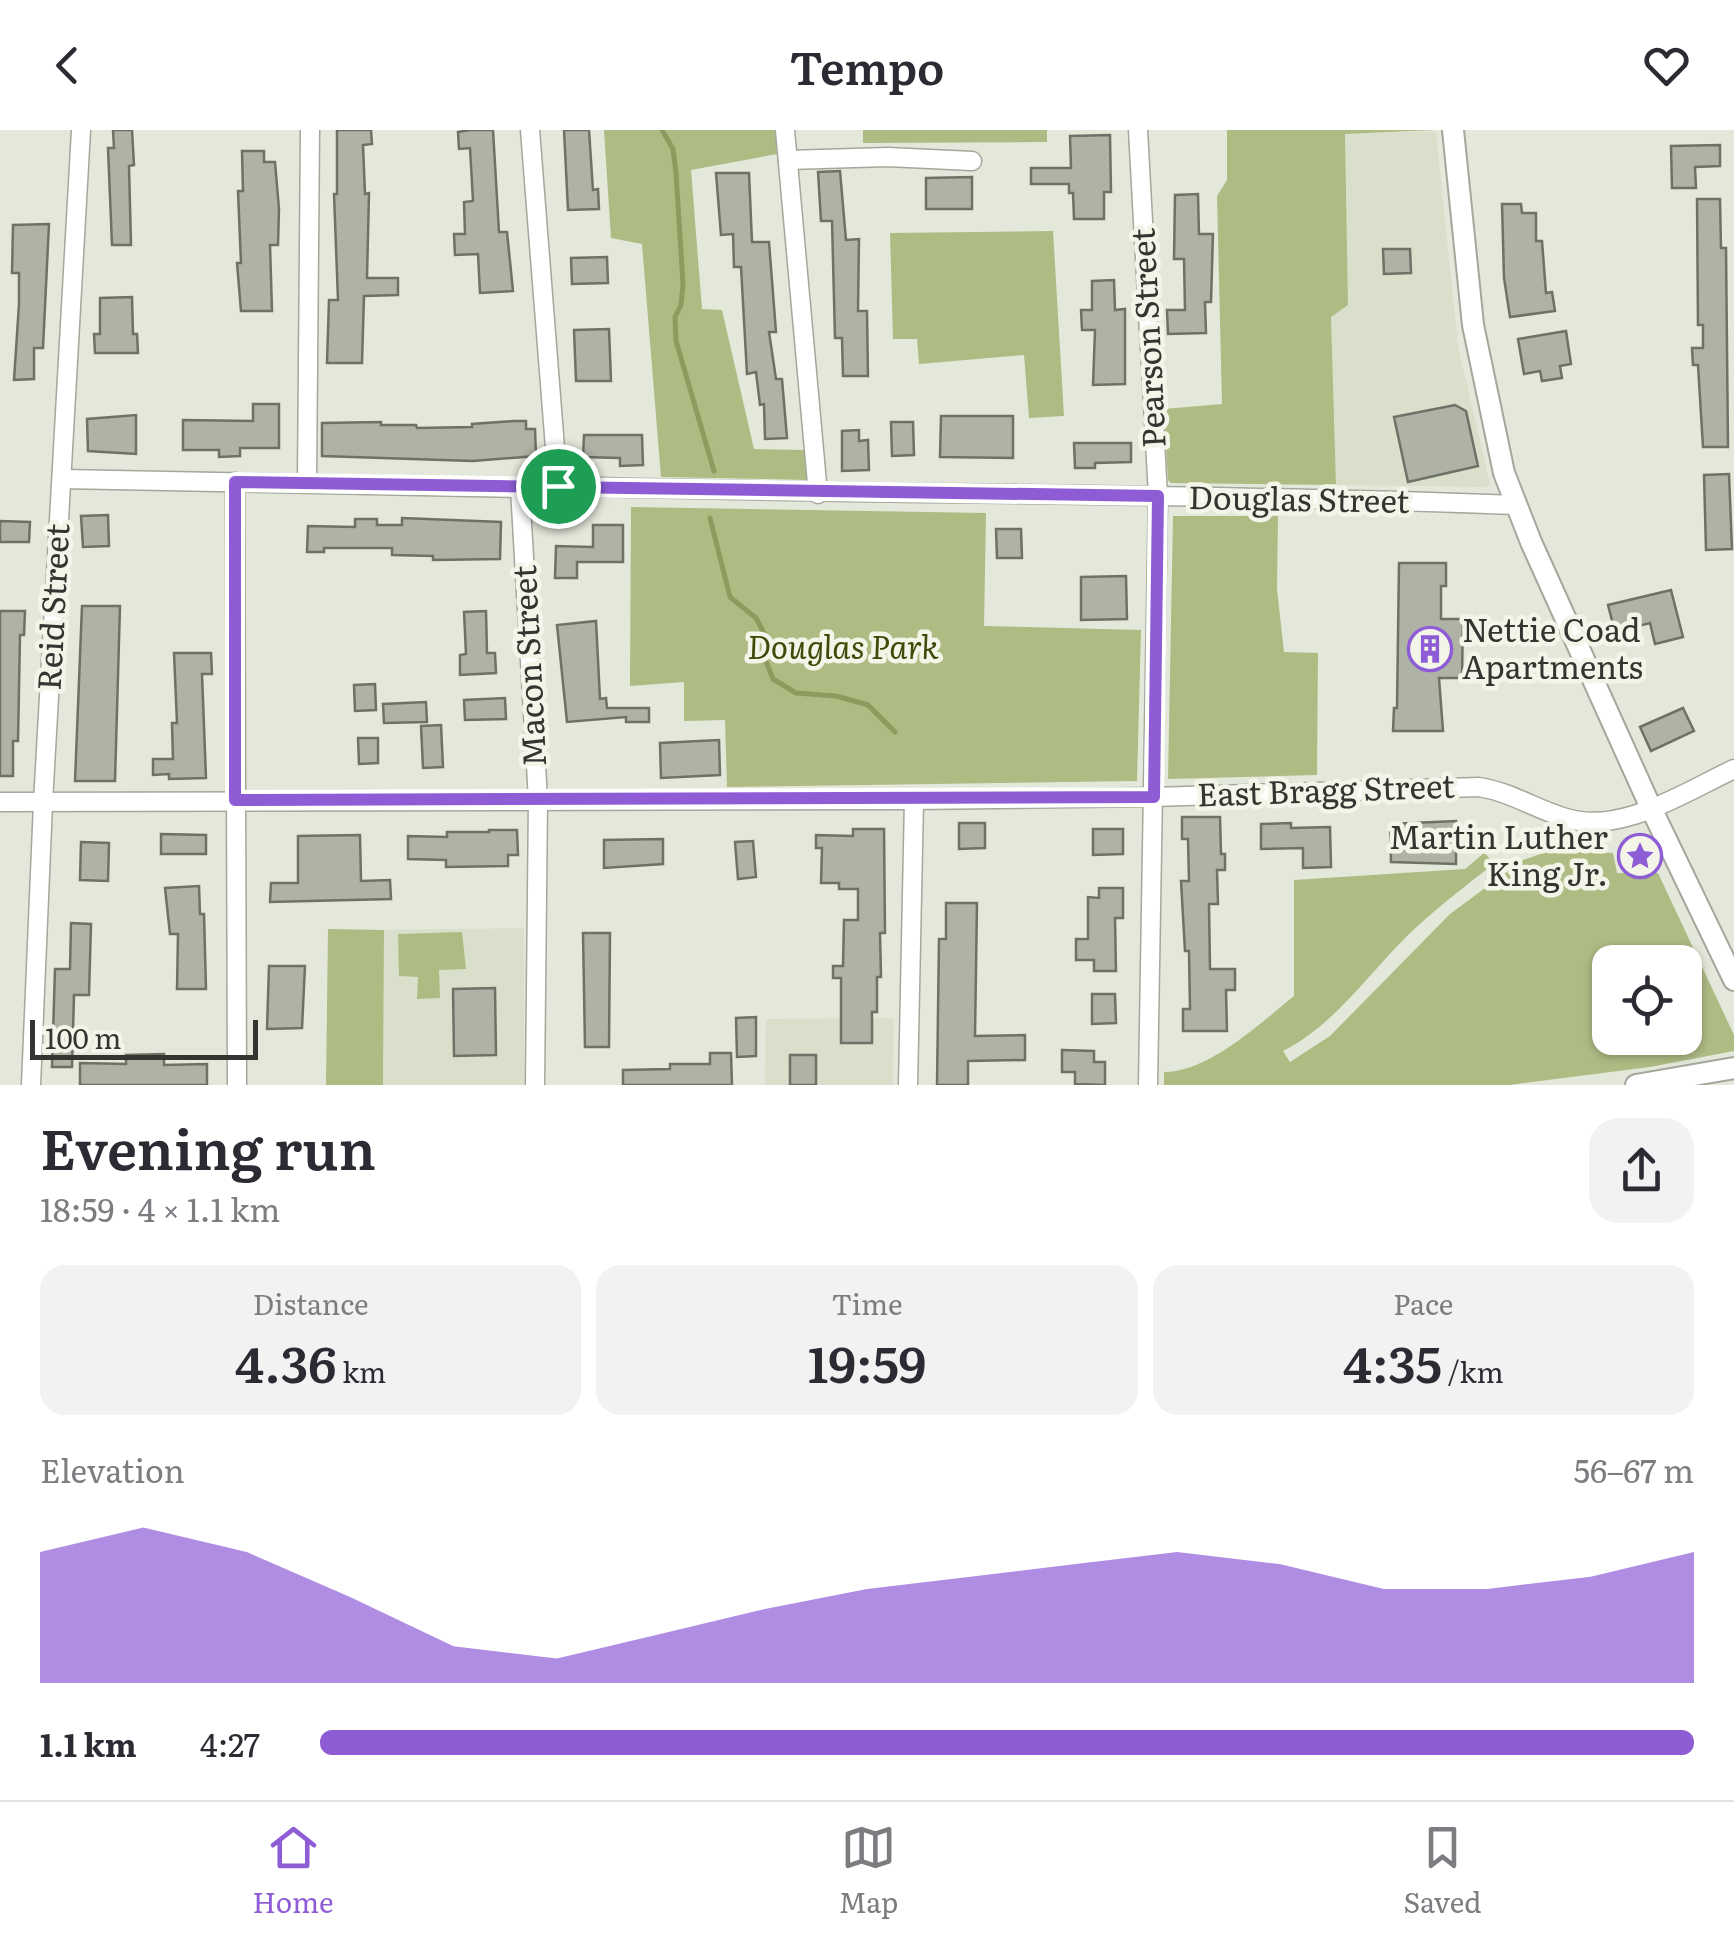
<!DOCTYPE html>
<html lang="en">
<head>
<meta charset="utf-8">
<style>
  body { margin:0; font-family:Literata,serif; background:#f2f2f3; color:#2b2b33; height:100vh; display:flex; flex-direction:column; font-size:38px; white-space:nowrap }
  * { box-sizing:border-box; margin:0 }
  p { font-size:32px; color:#7c7c81 }
  .icon { flex:none; width:55px; height:55px; fill:none; stroke:currentColor; stroke-width:2; stroke-linecap:round; stroke-linejoin:round }
  .map { position:relative; height:955px; overflow:hidden }
  .details { display:flex; flex-direction:column; background:#fff; flex:1 }
  .details>* { flex:none }
  .controls { position:absolute; left:1592px; top:815px; display:grid; gap:20px }
  .controls a { display:grid; place-items:center; width:110px; height:110px; border-radius:20px; background:#fff; box-shadow:0 2px 8px #0004; font-size:50px }
  .scale { position:absolute; left:30px; bottom:25px; width:228px; box-sizing:border-box; padding-left:10px; border:5px solid #343530; border-top:0; font-size:28px; line-height:35px; white-space:nowrap; color:#343530; -webkit-text-stroke:8px #f2f5e8; paint-order:stroke }
  .pin { position:absolute; display:grid; place-items:center; width:85px; height:85px; color:#fff; margin:-42px; border:5px solid #fff; border-radius:50%; box-shadow:0 2px 10px #0007 }
  .round { display:grid; place-items:center; flex:none; width:105px; height:105px; border-radius:30px; background:#f2f2f3 }
  .overview { display:flex; align-items:center; justify-content:space-between; height:170px; padding:0 40px }
  h1 { font-size:55px; font-weight:600; line-height:75px }
  .stats { display:grid; grid-template-columns:repeat(3,1fr); gap:15px; height:170px; padding:10px 40px }
  .stats div { display:grid; align-content:center; border-radius:25px; background:#f2f2f3; text-align:center }
  .stats b { font-size:50px; font-weight:600 }
  .stats small { font-size:28px; font-weight:400 }
  .stats p { font-size:28px }
  .chart { height:280px; padding:20px 40px }
  .chart p { display:flex; justify-content:space-between }
  .chart svg { width:100%; height:180px; margin-top:10px; fill:#8e5dd6; opacity:.7 }
  ul { padding:0 40px; list-style:none; font-size:32px }
  li { display:grid; grid-template-columns:160px 120px 1fr; align-items:center; height:75px }
  li i { height:25px; border-radius:12px; background:#8e5dd6 }
  header { display:flex; justify-content:space-between; align-items:center; height:130px; padding:0 40px; background:#fff; font-size:45px; font-weight:600 }
  .menu { display:flex; justify-content:space-around; align-items:center; height:140px; border-top:2px solid #e1e1e2; background:#fff; font-size:28px; color:#7c7c81 }
  .menu a { display:grid; justify-items:center; gap:5px }
  .menu .current { color:#8e5dd6 }
  .map>svg:first-child { display:block }
  .built { fill:#d9dfca }
  .green { fill:#aebb83; fill-rule:evenodd }
  .lines { fill:none; stroke-linecap:round; stroke-linejoin:round }
  .stream { stroke:#8e9b5e; stroke-width:5 }
  .building { fill:#afb3a6; stroke:#6e7266; stroke-width:2.5 }
  .minor-casing { stroke:#a4a79b; stroke-width:21 }
  .major-casing { stroke:#a4a79b; stroke-width:24 }
  .minor { stroke:#fff; stroke-width:18 }
  .major { stroke:#fff; stroke-width:20 }
  .route-casing { stroke:#fff; stroke-width:20 }
  .route { stroke:#8e5dd6; stroke-width:12 }
  .labels { text-anchor:middle; stroke-width:9; stroke-linejoin:round; paint-order:stroke }
  .street-label { font-size:32px; fill:#343530; stroke:#f2f5e8 }
  .poi-label { font-size:32px; fill:#343530; stroke:#f2f5e8; text-anchor:start }
  .park-label { font-size:32px; font-style:italic; fill:#3f4a09; stroke:#f2f5e8 }
</style>
</head>
<body>
<header><svg class="icon" aria-label="back" viewBox="0 0 24 24"><path d="M15 5l-7 7 7 7"/></svg>Tempo<svg class="icon" aria-label="heart" viewBox="0 0 24 24"><path d="M12 20l-8-8c-3-5 5-10 8-4 3-6 11-1 8 4z"/></svg></header>
<div class="map">
<svg width="1734" height="955" viewBox="0 0 1734 955">
  <rect width="100%" height="100%" fill="#e4e8da"/>
  <g class="built">
    <path d="M1436 2 1458 216 1490 354 1486 357 1336 355 1331 187 1348 174 1345 3Z"/>
    <path d="M524 798V955H383L384 800Z"/>
    <path d="M894 888 893 955H765L766 889Z"/>
  </g>
  <g class="green">
    <path d="M604 0H775L777 24 691 40 702 179 722 180 754 319 805 320 808 350 661 347 642 114 611 108Z"/>
    <path d="M863 0H1047V12L863 13Z"/>
    <path d="M1227 0H1436L1345 4 1348 175 1331 187 1336 355 1171 353 1168 350 1164 279 1222 274 1217 66 1227 50Z"/>
    <path d="M1053 101 1064 286 1029 288 1024 225 919 234 917 209H893L890 103Z"/>
    <path d="M631 377 986 383 984 496 1141 500 1137 651 727 657 725 590 684 591V552L630 556Z"/>
    <path d="M1173 386H1278L1277 459 1284 522 1318 523 1317 645 1168 649Z"/>
    <path d="M1555 719 1613 723 1617 743H1658L1734 905V921L1650 937 1509 955H1164V942C1209 942 1259 894 1294 866V750L1465 739 1484 723 1495 733C1465 756 1434 780 1406 807 1366 847 1334 895 1283 921L1290 932 1330 906 1450 784 1523 730ZM1610 832H1685V908H1610Z"/>
    <path d="M328 799 384 800 383 955H326Z"/>
    <path d="M462 802 466 839 439 840 440 868 417 869 418 847 399 846 398 804Z"/>
  </g>
  <g class="lines">
    <g class="stream">
      <path d="M662 0 673 19 676 43 683 154 681 175 675 187 676 211 714 341"/>
      <path d="M710 388 730 467 756 488 765 505V529L773 549 796 563 836 566 868 575 895 602"/>
    </g>
  </g>
  <g class="building">
    <path d="M113 0H132L134 35 129 36 131 115H112L108 18H114Z"/>
    <path d="M337 0H371L372 14 363 15 365 64 369 63 367 148H398V165L364 166 362 233H327L329 170H338L334 64H337Z"/>
    <path d="M470 0H493L499 102H507L513 161 480 163 478 124 455 125 454 104H465L464 72 473 71 470 18 459 19 458 2Z"/>
    <path d="M564 0H589L593 60 598 59 599 79 568 80Z"/>
    <path d="M1110 5 1111 62H1104V89H1074L1073 63H1069V54H1031V38H1071L1070 6Z"/>
    <path d="M1720 15V36L1695 37 1696 58H1672L1671 16Z"/>
    <path d="M242 21H264V32H275L279 79 278 115H270L272 181H241L237 133H241L238 61H243Z"/>
    <path d="M840 41 846 110 859 109 858 181H867L868 246H843L842 208H835L832 91H821L818 42Z"/>
    <path d="M716 43H749L752 112H769L776 202H769L776 249H782L787 308 765 309 764 274 760 275 756 242 747 244 741 137H734L733 104 721 105Z"/>
    <path d="M972 47V79H926V48Z"/>
    <path d="M1198 64 1199 104H1213L1211 172H1205L1206 203 1168 204 1167 180H1185L1184 129H1174L1175 65Z"/>
    <path d="M1697 69H1720L1721 118H1726L1728 317H1703L1698 235H1693L1692 218H1703V195H1698Z"/>
    <path d="M1502 74H1521L1522 83H1536V111H1542L1546 163 1552 162 1555 181 1510 187 1504 148Z"/>
    <path d="M49 94 43 218H34V249L14 250 19 174V143H12L13 95Z"/>
    <path d="M1383 119H1410L1411 143 1384 144Z"/>
    <path d="M607 127 608 153 572 154 571 128Z"/>
    <path d="M1114 150 1115 180 1125 179V254L1093 255 1095 200H1082L1081 180H1092V151Z"/>
    <path d="M132 167 133 204H137L138 223H95L94 204H100V168Z"/>
    <path d="M609 199 611 251H576L574 200Z"/>
    <path d="M1566 201 1571 234 1560 236 1562 248 1542 251 1540 241 1524 244 1518 209Z"/>
    <path d="M253 274H279V318H240V326L219 327V320H183V290L253 291Z"/>
    <path d="M1455 275 1466 281 1478 336 1408 352 1394 287Z"/>
    <path d="M136 285V324L88 321 87 289Z"/>
    <path d="M941 286H1013V328L940 327Z"/>
    <path d="M514 291H526V299H535L536 326 473 331 322 326V293L381 292V295H416L417 298 472 297V294Z"/>
    <path d="M891 292H913L914 325 892 326Z"/>
    <path d="M859 300V311L868 310 869 340 842 341V301Z"/>
    <path d="M584 305H642L643 335 620 336V328L583 327Z"/>
    <path d="M1074 313H1131V332L1095 333V338H1075Z"/>
    <path d="M1729 344 1732 419 1706 420 1704 345Z"/>
    <path d="M108 385 109 416 83 417 81 386Z"/>
    <path d="M402 388 501 392 500 429 433 430V426L392 425V418H324V422H307L308 396 355 397V389H377V395H402Z"/>
    <path d="M0 391 30 392 29 412H0Z"/>
    <path d="M593 395H623V432H577V448H555L556 416 593 417Z"/>
    <path d="M996 399H1021L1022 428H997Z"/>
    <path d="M1399 433H1446V456H1441V489H1463L1462 548H1439L1443 601H1393L1394 578H1397Z"/>
    <path d="M1126 446 1127 489 1081 490V447Z"/>
    <path d="M1671 460 1683 507 1655 514 1650 493 1615 502 1608 475Z"/>
    <path d="M82 476H120L115 651H75Z"/>
    <path d="M0 481H25L24 505H20L18 611H13V646H0Z"/>
    <path d="M486 481 487 523H495L496 543 460 545V525L466 524 464 482Z"/>
    <path d="M596 491 600 569 606 568 607 578H649V592H626V587L567 592 557 495Z"/>
    <path d="M174 523H211L212 544H202L206 648 169 649V644L153 645V629H173L172 593H177Z"/>
    <path d="M375 554 376 580 355 581 354 555Z"/>
    <path d="M505 568 506 589 465 590 464 570Z"/>
    <path d="M426 572 427 592 384 593 383 574Z"/>
    <path d="M1683 578 1694 601 1651 621 1640 597Z"/>
    <path d="M441 595 443 637 423 638 421 596Z"/>
    <path d="M358 608H378V633L359 634Z"/>
    <path d="M719 610 720 645 661 648 660 613Z"/>
    <path d="M1182 687H1220L1221 724H1225V740H1217L1218 774H1209L1210 839H1235V860H1226L1227 901H1183V879H1190L1189 821H1185L1181 751H1189L1188 709H1182Z"/>
    <path d="M1456 691V734L1391 732 1390 694Z"/>
    <path d="M959 693H985V718L959 719Z"/>
    <path d="M1291 693V698L1330 697 1331 737 1303 738V718L1261 719V694Z"/>
    <path d="M853 699H884L885 803H880L881 847H877V882H872V913H841V848H833V836H843L844 790H858V759H839V753H821L822 718H816V705L853 706Z"/>
    <path d="M1093 699H1123V724L1093 725Z"/>
    <path d="M489 700H517L518 725H508V736L446 737V730L408 729V706L447 707V702H489Z"/>
    <path d="M161 704 206 705V724H161Z"/>
    <path d="M360 705 361 751 390 750 391 769 270 772 271 753H298V706Z"/>
    <path d="M663 709V734L604 738V710Z"/>
    <path d="M753 711 756 747 738 749 735 712Z"/>
    <path d="M81 712 109 713 108 751 80 750Z"/>
    <path d="M199 756 200 784H204L206 859H177L178 804H170L165 758Z"/>
    <path d="M1099 758H1123V788H1115L1116 841H1094V830H1076V809H1088V767L1099 768Z"/>
    <path d="M946 773H977L975 906 1025 905V930L968 931V955H937L939 809H946Z"/>
    <path d="M71 793 91 794 89 865H74L72 937H52L55 839H70Z"/>
    <path d="M583 803H610L609 917H585Z"/>
    <path d="M269 836H305L302 898 267 899Z"/>
    <path d="M495 858 496 925 454 926 453 859Z"/>
    <path d="M1092 864H1115L1116 893 1092 894Z"/>
    <path d="M756 887V926L737 927 736 888Z"/>
    <path d="M1062 920 1094 921V932H1105V955L1075 954V942H1062Z"/>
    <path d="M710 923H731L732 955H623V940L670 939V934H710Z"/>
    <path d="M164 924V935L207 934V955H80V933L126 934V925Z"/>
    <rect x="790" y="925" width="26" height="30"/>
  </g>
  <g class="lines">
    <defs>
      <g id="minor">
        <path d="M530 0 558 356"/>
        <path d="M785 0 818 364"/>
        <path d="M1138 0 1158 366 1148 955"/>
        <path d="M788 30 888 27 972 31"/>
        <path d="M62 349 520 358 558 356C878 365 1197 363 1516 375"/>
        <path d="M235 352 237 955"/>
        <path d="M307 352 310 0"/>
        <path d="M520 358 538 670 535 955"/>
        <path d="M0 672 914 670 1154 667 1479 657C1511 662 1535 679 1566 688 1621 705 1685 662 1734 639"/>
        <path d="M31 955 43 673 81 0"/>
        <path d="M908 955 914 670"/>
      </g>
      <g id="major">
        <path d="M1453 0 1473 195 1504 343 1531 412 1651 678 1734 850"/>
        <path d="M1636 955 1734 938"/>
      </g>
    </defs>
    <use href="#minor" class="minor-casing"/>
    <use href="#major" class="major-casing"/>
    <use href="#minor" class="minor"/>
    <use href="#major" class="major"/>
  </g>
  <g class="lines">
    <defs>
      <path id="route" d="M235 352 1158 366 1154 667 235 670Z"/>
    </defs>
    <use href="#route" class="route-casing"/>
    <use href="#route" class="route"/>
  </g>
  <defs>
    <symbol id="building-ring" viewBox="-11 -11 22 22"><circle r="9.5" fill="#f2f5e8" stroke="#8e5dd6" stroke-width="1.5"/><path d="M-4-6H4V6H1V3H-1V6H-4ZM-2.5-4.3h1.7v1.8h-1.7ZM.8-4.3h1.7v1.8H.8ZM-2.5-1h1.7V.8h-1.7ZM.8-1h1.7V.8H.8Z" fill="#8e5dd6"/></symbol>
    <symbol id="sight-ring" viewBox="-11 -11 22 22"><circle r="9.5" fill="#f2f5e8" stroke="#8e5dd6" stroke-width="1.5"/><path d="M0-6L1.8-2.2L6-1.7L2.9 1.2L3.7 5.4L0 3.3L-3.7 5.4L-2.9 1.2L-6-1.7L-1.8-2.2Z" fill="#8e5dd6"/></symbol>
  </defs>
  <g fill-rule="evenodd">
    <use href="#building-ring" x="1405" y="494" width="50" height="50"/>
    <use href="#sight-ring" x="1615" y="701" width="50" height="50"/>
  </g>
  <g class="labels">
    <g class="street-label">
      <text transform="translate(1149 208) rotate(-93)" y="11">Pearson Street</text>
      <text transform="translate(1299 370) rotate(1)" y="11">Douglas Street</text>
      <text transform="translate(54 477) rotate(-87)" y="11">Reid Street</text>
      <text transform="translate(530 536) rotate(-93)" y="11">Macon Street</text>
      <text transform="translate(1326 661) rotate(-2)" y="11">East Bragg Street</text>
    </g>
    <g class="poi-label">
      <text x="1462" y="512">Nettie Coad<tspan x="1462" dy="37">Apartments</tspan></text>
      <text x="1608" y="719" text-anchor="end">Martin Luther<tspan x="1608" dy="37">King Jr.</tspan></text>
    </g>
    <g class="park-label">
      <text x="843" y="529">Douglas Park</text>
    </g>
  </g>
</svg>
<div class="controls">
<a><svg class="icon" aria-label="locate" viewBox="0 0 24 24"><circle cx="12" cy="12" r="6"/><path d="M12 2v4M12 18v4M2 12h4M18 12h4"/></svg></a>
</div>
<div class="scale">100 m</div>
<div class="pin" style="left:558px;top:356px;background:#1e9e55"><svg class="icon" aria-label="arrive" viewBox="0 0 24 24"><path d="M6 21V4h12l-3 4 3 4H6"/></svg></div>
</div>
<section class="details">
<div class="overview"><div><h1>Evening run</h1><p>18:59 · 4 × 1.1 km</p></div><a class="round"><svg class="icon" aria-label="share" viewBox="0 0 24 24"><path d="M12 15V3M7 8l5-5 5 5M5 13v7h14v-7"/></svg></a></div>
<div class="stats">
<div><p>Distance</p><b>4.36<small> km</small></b></div>
<div><p>Time</p><b>19:59</b></div>
<div><p>Pace</p><b>4:35<small> /km</small></b></div>
</div>
<div class="chart"><p><span>Elevation</span>56–67 m</p>
<svg viewBox="0 0 160 44" preserveAspectRatio="none"><path d="M0 44V12L10 6L20 12L30 23L40 35L50 38L60 32L70 26L80 21L90 18L100 15L110 12L120 15L130 21L140 21L150 18L160 12V44z"/></svg>
</div>
<ul>
<li><b>1.1 km</b>4:27<i style="width:100%"></i></li>
</ul>
</section>
<nav class="menu">
<a class="current"><svg class="icon" aria-label="home" viewBox="0 0 24 24"><path d="M3 11l9-7 9 7M6 9v11h12V9"/></svg>Home</a>
<a><svg class="icon" aria-label="map" viewBox="0 0 24 24"><path d="M3 6l6-2 6 2 6-2v14l-6 2-6-2-6 2zM9 4v14M15 6v14"/></svg>Map</a>
<a><svg class="icon" aria-label="saved" viewBox="0 0 24 24"><path d="M7 4h10v16l-5-4-5 4z"/></svg>Saved</a>
</nav>
</body>
</html>
